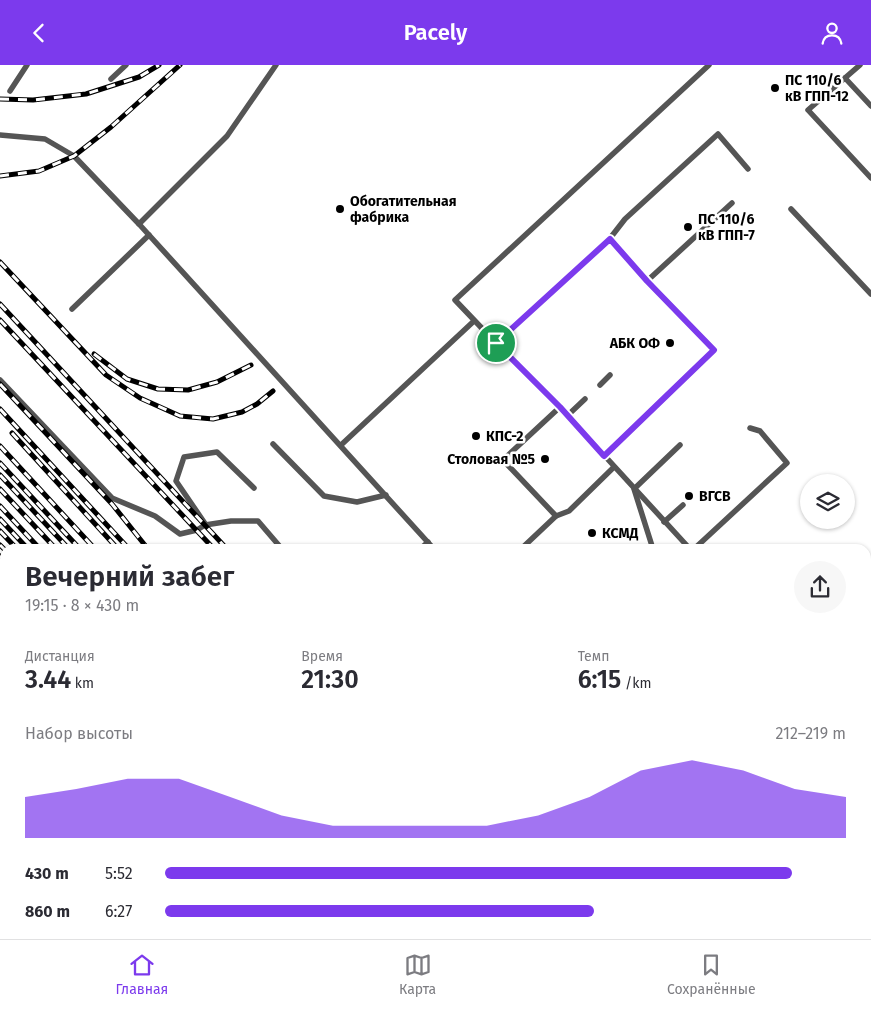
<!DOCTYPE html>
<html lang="ru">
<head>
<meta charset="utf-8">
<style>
  body { margin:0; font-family:"Fira Sans",sans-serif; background:#f7f7f7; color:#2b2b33; height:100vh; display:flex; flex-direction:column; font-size:19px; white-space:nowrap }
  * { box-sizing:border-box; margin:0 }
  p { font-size:16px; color:#7c7c81 }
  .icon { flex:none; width:28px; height:28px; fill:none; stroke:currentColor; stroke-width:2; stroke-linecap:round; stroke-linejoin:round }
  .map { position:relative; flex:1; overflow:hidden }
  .panel { position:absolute; left:0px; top:479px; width:871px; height:396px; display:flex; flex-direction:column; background:#fff; border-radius:15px 15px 0 0; box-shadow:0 1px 4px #0004 }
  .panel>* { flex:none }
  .tools { position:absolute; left:800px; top:409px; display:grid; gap:10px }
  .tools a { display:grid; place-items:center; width:55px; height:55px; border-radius:50%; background:#fff; box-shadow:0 1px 4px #0004; font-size:25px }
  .pin { position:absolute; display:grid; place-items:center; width:42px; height:42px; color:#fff; margin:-21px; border:2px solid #fff; border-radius:50%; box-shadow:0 1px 5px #0007 }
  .round { display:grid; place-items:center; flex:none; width:52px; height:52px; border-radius:26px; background:#f7f7f7 }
  .summary { display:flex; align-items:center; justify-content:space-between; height:85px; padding:0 25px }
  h1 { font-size:28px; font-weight:600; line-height:38px }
  .stats { display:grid; grid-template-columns:repeat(3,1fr); gap:8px; height:85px; padding:5px 25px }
  .stats div { display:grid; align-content:center }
  .stats b { font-size:25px; font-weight:600 }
  .stats small { font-size:14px; font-weight:400 }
  .stats p { font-size:14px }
  .chart { height:140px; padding:10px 25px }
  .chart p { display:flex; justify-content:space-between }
  .chart svg { width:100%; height:90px; margin-top:5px; fill:#7c3aed; opacity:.7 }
  ul { padding:0 25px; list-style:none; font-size:16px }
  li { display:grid; grid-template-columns:80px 60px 1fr; align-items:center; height:38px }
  li i { height:12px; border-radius:6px; background:#7c3aed }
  header { display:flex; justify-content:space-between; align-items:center; height:65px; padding:0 25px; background:#7c3aed; color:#fff; font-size:22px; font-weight:600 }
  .tabs { display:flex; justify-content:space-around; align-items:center; height:70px; border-top:1px solid #e1e1e2; background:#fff; font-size:14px; color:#7c7c81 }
  .tabs a { display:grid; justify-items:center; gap:2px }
  .tabs .current { color:#7c3aed }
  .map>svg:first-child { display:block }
  .green { fill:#dcdcdc }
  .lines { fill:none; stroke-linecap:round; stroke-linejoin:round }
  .service { stroke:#555; stroke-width:5.5 }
  .rail-casing { stroke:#000; stroke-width:5 }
  .rail { stroke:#fff; stroke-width:3; stroke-dasharray:9; stroke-linecap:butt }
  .route-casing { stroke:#fff; stroke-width:10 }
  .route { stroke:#7c3aed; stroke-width:6 }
  .poi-dot { fill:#000; stroke:#fff; stroke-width:2 }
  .labels { text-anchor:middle; stroke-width:5; stroke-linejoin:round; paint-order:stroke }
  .poi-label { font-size:14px; font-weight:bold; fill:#000; stroke:#fff; text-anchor:start }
</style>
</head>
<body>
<header><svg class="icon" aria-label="back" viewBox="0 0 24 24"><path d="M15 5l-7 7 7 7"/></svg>Pacely<svg class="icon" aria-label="person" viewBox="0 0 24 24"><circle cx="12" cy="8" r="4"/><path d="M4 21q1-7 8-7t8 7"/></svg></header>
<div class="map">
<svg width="871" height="874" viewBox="0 0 871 874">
  <rect width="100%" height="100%" fill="#fff"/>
  <path class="green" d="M0 559 5 564V599L0 595Z"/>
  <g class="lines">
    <g class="service">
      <path d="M860 0 808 45 871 113"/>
      <path d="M845 13 871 41"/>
      <path d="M111 14 126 0"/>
      <path d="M10 26 27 0"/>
      <path d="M0 70 45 74 74 91 139 159 434 484"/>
      <path d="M791 144 871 229"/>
      <path d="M139 159 227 71 276 0"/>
      <path d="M647 216 732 138"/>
      <path d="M72 244 149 170"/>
      <path d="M496 278 455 235 709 0"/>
      <path d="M0 315 112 433 155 451 180 469 197 465 205 460 231 456H258L282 484"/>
      <path d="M600 320 610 310"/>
      <path d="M567 351 585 334"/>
      <path d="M273 379 324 431 357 437 386 430"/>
      <path d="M341 380 474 256"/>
      <path d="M604 391 714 285 647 216 609 174"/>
      <path d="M556 451 503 395 560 342"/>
      <path d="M664 457 683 440"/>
      <path d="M206 460 176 416 184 392 217 387 254 423"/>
      <path d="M420 484 428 477"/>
      <path d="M521 484 556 451 569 446 614 402"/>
      <path d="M653 484 634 424 680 380"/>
      <path d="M690 484 560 342 496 278 611 172 625 154 718 69 748 104"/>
      <path d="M694 484 787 398 760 366 750 363"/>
      <path d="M866 539 868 534"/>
      <path d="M0 628 5 634"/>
      <path d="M866 678 871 683"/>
      <path d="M0 714 5 722"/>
      <path d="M866 771 871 776"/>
      <path d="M866 796 871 792"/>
      <path d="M866 831 871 836"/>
      <path d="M122 870 125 874"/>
      <path d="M237 870 241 874"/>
      <path d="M296 870 307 874"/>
      <path d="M484 870 487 874"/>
      <path d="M543 870 545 874"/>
      <path d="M567 870 571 874"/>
      <path d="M653 870 656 874"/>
      <path d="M269 874 270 870"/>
      <path d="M496 874 500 870"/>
    </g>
    <defs>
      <g id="rail">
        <path d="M0 34 33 35 86 29 139 12 159 0"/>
        <path d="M0 111 39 106 74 91 111 62 180 0"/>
        <path d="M0 197 106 310 140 333 180 351 213 354 242 347 257 339 273 326"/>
        <path d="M0 239 227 484"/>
        <path d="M0 255 214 484"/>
        <path d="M94 289 127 314 158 324 188 325 217 317 251 300"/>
        <path d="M0 319 112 439 148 484"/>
        <path d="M0 344 129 484"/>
        <path d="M12 368 118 484"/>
        <path d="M0 381 95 484"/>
        <path d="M0 398 80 484"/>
        <path d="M0 410 69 484"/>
        <path d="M0 424 56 484"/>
        <path d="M0 441 40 484"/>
        <path d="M0 454 28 484"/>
        <path d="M0 466 17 484"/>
        <path d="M0 480 5 485"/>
        <path d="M0 491 5 496"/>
        <path d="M0 503 5 508"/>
        <path d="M0 516 5 521"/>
        <path d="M0 527 5 533"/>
        <path d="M0 548 5 553"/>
        <path d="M0 653 5 658"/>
        <path d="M0 671 5 678"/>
        <path d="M164 870 168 874"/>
        <path d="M186 870 190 874"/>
        <path d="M203 870 207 874"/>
        <path d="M226 870 230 874"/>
        <path d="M330 870 333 874"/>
        <path d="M342 870 346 874"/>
        <path d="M353 870 357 874"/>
        <path d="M376 870 379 874"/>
        <path d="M387 870 391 874"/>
        <path d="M402 870 405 874"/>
        <path d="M413 870 417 874"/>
        <path d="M429 870 432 874"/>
        <path d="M440 870 444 874"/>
        <path d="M454 870 457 874"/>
        <path d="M470 870 474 874"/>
      </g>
    </defs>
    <use href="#rail" class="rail-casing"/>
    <use href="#rail" class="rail"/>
  </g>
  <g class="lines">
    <defs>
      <path id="route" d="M610 174 647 216 714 285 604 391 560 342 496 278Z"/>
    </defs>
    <use href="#route" class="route-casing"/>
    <use href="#route" class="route"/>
  </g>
  <g class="poi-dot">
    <circle cx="775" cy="23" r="5"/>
    <circle cx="340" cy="144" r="5"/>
    <circle cx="688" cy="162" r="5"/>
    <circle cx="670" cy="278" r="5"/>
    <circle cx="476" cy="371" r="5"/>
    <circle cx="545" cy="394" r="5"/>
    <circle cx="689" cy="431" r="5"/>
    <circle cx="592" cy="468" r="5"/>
  </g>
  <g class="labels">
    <g class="poi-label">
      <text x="785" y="20">ПС 110/6<tspan x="785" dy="16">кВ ГПП-12</tspan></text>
      <text x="350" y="141">Обогатительная<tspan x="350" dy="16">фабрика</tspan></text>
      <text x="698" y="159">ПС 110/6<tspan x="698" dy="16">кВ ГПП-7</tspan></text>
      <text x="660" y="283" text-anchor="end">АБК ОФ</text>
      <text x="486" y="376">КПС-2</text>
      <text x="535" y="399" text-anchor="end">Столовая №5</text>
      <text x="699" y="436">ВГСВ</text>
      <text x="602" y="473">КСМД</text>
    </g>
  </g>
</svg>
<div class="tools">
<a><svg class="icon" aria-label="layers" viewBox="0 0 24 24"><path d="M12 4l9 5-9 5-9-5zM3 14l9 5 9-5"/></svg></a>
</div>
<div class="pin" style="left:496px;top:278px;background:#1e9e55"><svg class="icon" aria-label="arrive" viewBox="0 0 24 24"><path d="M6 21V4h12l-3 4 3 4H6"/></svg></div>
<section class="panel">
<div class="summary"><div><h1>Вечерний забег</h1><p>19:15 · 8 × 430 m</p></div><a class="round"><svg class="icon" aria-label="share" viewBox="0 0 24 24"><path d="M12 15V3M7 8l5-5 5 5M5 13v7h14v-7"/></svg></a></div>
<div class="stats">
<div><p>Дистанция</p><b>3.44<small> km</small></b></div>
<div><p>Время</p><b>21:30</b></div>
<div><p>Темп</p><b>6:15<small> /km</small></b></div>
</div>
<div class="chart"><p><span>Набор высоты</span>212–219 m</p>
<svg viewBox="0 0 160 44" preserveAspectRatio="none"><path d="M0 44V24L10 20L20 15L30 15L40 24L50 33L60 38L70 38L80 38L90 38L100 33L110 24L120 11L130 6L140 11L150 20L160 24V44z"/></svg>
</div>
<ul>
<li><b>430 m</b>5:52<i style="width:92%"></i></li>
<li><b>860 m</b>6:27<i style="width:63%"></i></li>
</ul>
</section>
</div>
<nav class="tabs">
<a class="current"><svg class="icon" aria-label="home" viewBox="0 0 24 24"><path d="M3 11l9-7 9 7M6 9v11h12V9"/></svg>Главная</a>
<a><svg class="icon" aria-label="map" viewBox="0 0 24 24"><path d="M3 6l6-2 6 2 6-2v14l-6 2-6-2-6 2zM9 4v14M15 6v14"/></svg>Карта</a>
<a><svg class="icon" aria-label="saved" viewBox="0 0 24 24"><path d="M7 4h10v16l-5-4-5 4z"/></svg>Сохранённые</a>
</nav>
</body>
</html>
